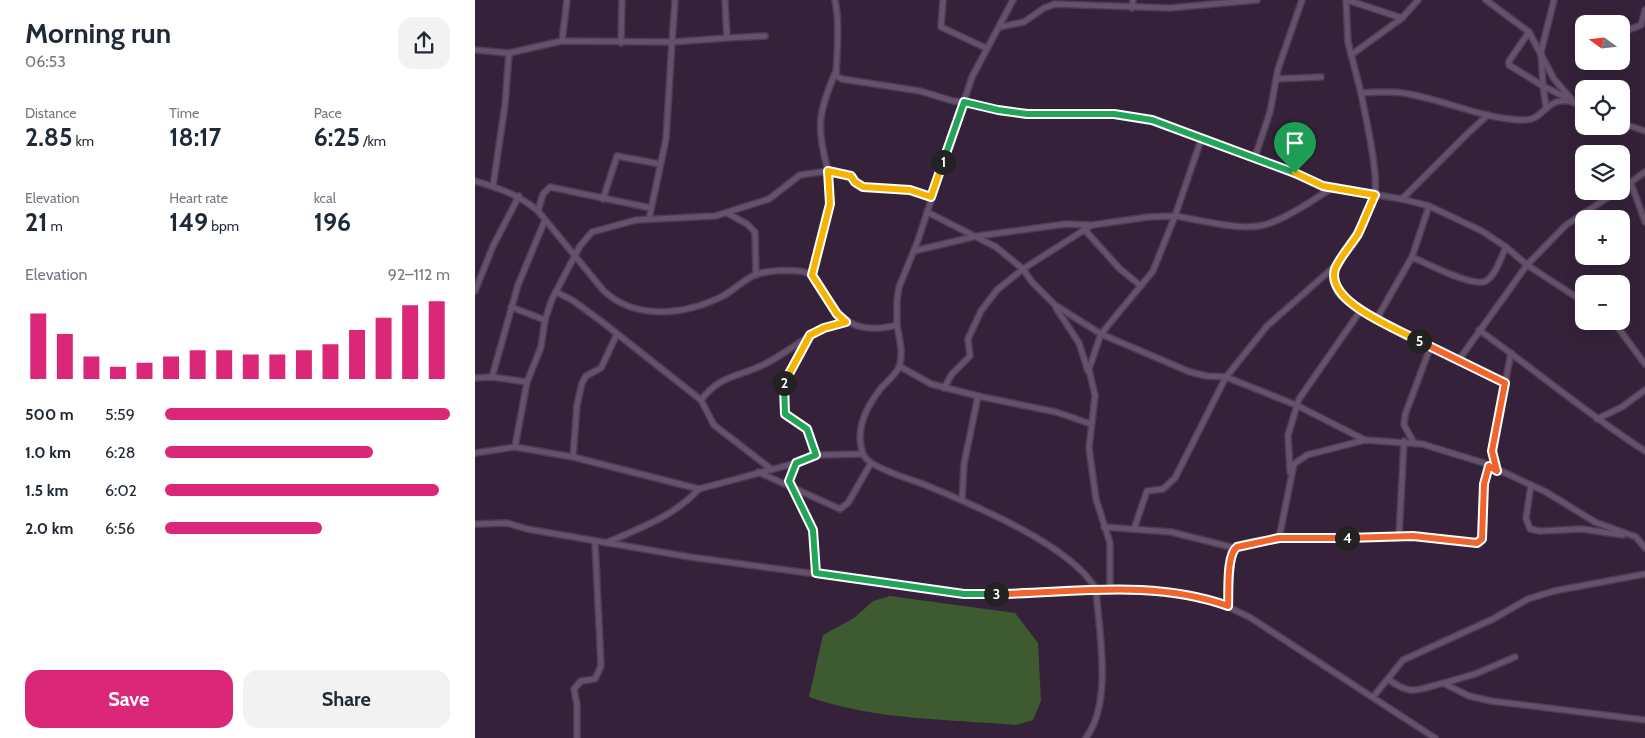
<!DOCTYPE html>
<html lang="en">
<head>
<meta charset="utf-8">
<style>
  body { margin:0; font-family:Cabin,sans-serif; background:#f2f2f3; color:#1f2937; height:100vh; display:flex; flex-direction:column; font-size:19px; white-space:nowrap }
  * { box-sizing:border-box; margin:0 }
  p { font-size:16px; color:#747a83 }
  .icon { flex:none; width:28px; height:28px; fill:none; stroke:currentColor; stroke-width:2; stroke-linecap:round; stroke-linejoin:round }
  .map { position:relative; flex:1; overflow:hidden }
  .sheet { display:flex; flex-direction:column; background:#fff; width:475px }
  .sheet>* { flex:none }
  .needle { width:32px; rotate:285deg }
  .controls { position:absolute; left:1100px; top:15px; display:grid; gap:10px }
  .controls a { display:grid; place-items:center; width:55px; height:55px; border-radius:10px; background:#fff; box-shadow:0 5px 20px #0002; font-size:25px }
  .pin { position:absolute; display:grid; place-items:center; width:42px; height:42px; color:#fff; margin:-51px -21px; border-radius:50% 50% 50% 0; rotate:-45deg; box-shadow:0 0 5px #0007 }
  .pin .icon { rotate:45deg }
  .km { position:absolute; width:25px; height:25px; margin:-12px; border-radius:50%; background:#222; color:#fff; font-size:14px; line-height:25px; text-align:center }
  .round { display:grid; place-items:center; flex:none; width:52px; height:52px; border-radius:15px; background:#f2f2f3 }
  .overview { display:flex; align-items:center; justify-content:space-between; height:85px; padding:0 25px }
  h1 { font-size:28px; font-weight:700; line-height:38px }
  .stats { display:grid; grid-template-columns:repeat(3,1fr); gap:8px; height:85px; padding:5px 25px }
  .stats div { display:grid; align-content:center }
  .stats b { font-size:25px; font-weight:700 }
  .stats small { font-size:14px; font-weight:400 }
  .stats p { font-size:14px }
  .chart { height:140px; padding:10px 25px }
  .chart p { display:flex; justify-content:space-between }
  .chart svg { width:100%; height:90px; margin-top:5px; stroke:#db2777; stroke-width:6 }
  .primary-button { display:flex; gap:10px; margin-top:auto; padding:10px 25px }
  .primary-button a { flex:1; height:58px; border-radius:15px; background:#db2777; color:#fff; font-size:20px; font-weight:700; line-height:58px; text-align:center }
  .primary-button a+a { background:#f2f2f3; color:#1f2937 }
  ul { padding:0 25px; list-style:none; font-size:16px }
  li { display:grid; grid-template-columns:80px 60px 1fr; align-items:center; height:38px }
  li i { height:12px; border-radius:6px; background:#db2777 }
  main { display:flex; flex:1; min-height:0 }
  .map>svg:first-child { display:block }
  .green { fill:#3e5a30 }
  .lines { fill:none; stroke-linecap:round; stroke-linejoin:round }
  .minor-casing { stroke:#4d3d52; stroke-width:8 }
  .minor { stroke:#66516c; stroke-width:5 }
  .split-1-casing { stroke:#fff; stroke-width:10 }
  .split-2-casing { stroke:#fff; stroke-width:10 }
  .split-3-casing { stroke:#fff; stroke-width:10 }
  .split-4-casing { stroke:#fff; stroke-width:10 }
  .split-5-casing { stroke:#fff; stroke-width:10 }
  .split-6-casing { stroke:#fff; stroke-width:10 }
  .split-1 { stroke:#22a559; stroke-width:6 }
  .split-2 { stroke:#f5b400; stroke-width:6 }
  .split-3 { stroke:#22a559; stroke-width:6 }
  .split-4 { stroke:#f0652b; stroke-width:6 }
  .split-5 { stroke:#f0652b; stroke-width:6 }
  .split-6 { stroke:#f5b400; stroke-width:6 }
</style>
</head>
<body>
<main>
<section class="sheet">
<div class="overview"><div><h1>Morning run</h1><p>06:53</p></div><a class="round"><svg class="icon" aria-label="share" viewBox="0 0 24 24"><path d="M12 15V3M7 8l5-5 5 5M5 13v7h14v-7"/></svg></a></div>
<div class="stats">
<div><p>Distance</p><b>2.85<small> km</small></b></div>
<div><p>Time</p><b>18:17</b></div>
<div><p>Pace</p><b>6:25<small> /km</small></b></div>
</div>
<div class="stats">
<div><p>Elevation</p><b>21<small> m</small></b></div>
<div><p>Heart rate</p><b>149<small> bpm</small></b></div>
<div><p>kcal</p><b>196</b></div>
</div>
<div class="chart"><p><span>Elevation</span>92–112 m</p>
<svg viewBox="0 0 160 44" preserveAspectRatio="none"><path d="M5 44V12M15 44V22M25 44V33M35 44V38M45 44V36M55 44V33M65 44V30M75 44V30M85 44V32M95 44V32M105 44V30M115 44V27M125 44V20M135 44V14M145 44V8M155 44V6"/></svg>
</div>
<ul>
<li><b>500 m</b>5:59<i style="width:100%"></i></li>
<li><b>1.0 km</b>6:28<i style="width:73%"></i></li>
<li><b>1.5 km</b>6:02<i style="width:96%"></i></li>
<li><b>2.0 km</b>6:56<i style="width:55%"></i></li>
</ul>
<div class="primary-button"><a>Save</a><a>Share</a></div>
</section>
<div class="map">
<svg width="1170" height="738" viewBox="0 0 1170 738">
  <rect width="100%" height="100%" fill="#35223a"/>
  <path class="green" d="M415 596 540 613 563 643 566 701 558 720 541 725C472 719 399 720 334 697L348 635 379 618 398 601Z"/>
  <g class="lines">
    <defs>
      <g id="minor">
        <path d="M360 0C365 25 362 51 361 76L367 79 445 91 478 101 489 102 523 110 584 115 639 114 688 123 802 165 848 186 927 199 954 206 1007 231 1031 247 1052 265 1091 225 1143 191"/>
        <path d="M468 0 466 27 511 48"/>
        <path d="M871 0 873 42 886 93C900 92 914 91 928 93 968 99 1007 119 1047 120 1073 122 1070 87 1109 107"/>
        <path d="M872 0 927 18"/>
        <path d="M1011 0 1054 32 1079 79 1099 102"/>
        <path d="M1079 0 1066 52 1068 86 1094 99"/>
        <path d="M657 8 658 0"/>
        <path d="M525 27 549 22 569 8 580 4 695 8 782 0"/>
        <path d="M1054 32 1034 61V65L1068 86 1071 107"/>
        <path d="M1146 33 1166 25 1170 10"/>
        <path d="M252 38 290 36"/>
        <path d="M87 41 92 0"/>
        <path d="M146 43 147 0"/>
        <path d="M0 50 34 53 87 41 197 42 200 0"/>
        <path d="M876 55 927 18 943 0"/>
        <path d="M801 79 846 77"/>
        <path d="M886 93C891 119 903 170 900 195 896 220 857 260 859 279 859 288 865 296 872 301 886 312 903 319 918 327 955 347 992 366 1030 383"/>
        <path d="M1146 123 1170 131"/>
        <path d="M780 157 795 112 803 69 827 0"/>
        <path d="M0 181C24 188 44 195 63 211L128 290C160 321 210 315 248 296 259 290 268 280 280 275 292 270 326 268 337 275 361 312 372 338 422 325 424 338 429 354 424 367 421 374 413 381 407 387 394 403 382 425 386 446 387 453 389 458 395 462 410 472 431 478 448 484 496 504 595 544 621 589 624 633 638 701 611 738"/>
        <path d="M1156 183 1170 222"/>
        <path d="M18 186 30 105 34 53"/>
        <path d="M857 188C836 201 813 218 789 225 764 231 726 220 700 216L678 271 626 334 715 372 732 376 751 377 821 405 890 440"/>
        <path d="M1146 189 1170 172"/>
        <path d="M128 199 142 156 185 164"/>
        <path d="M927 199 992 134 1013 115"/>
        <path d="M63 211 68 194 75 187 176 208"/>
        <path d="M452 212 521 247 548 269 557 282 580 305 626 334 614 369 620 396 614 448 621 499 635 543V589"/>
        <path d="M252 213 272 224 280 232 281 275"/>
        <path d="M174 219 191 139 197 42 252 38 250 0"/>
        <path d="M609 229 645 269 666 286"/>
        <path d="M439 251 502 236 591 224 614 225"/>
        <path d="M937 257C951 263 998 288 1011 281 1021 275 1026 257 1031 247"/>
        <path d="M337 275 355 204 353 171 376 176 380 182 388 187 435 190 456 197"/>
        <path d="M0 291 18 246 44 196"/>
        <path d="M81 292 97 300 126 321 226 400"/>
        <path d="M36 307 70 320"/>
        <path d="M581 308 604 343 613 371"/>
        <path d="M902 318 937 257 954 206"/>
        <path d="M1138 321 1170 364"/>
        <path d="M422 325V300L424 287 442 243 497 77 538 0"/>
        <path d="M1004 330C1060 370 1112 414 1170 451"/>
        <path d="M334 336C321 364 301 380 310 414L333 429 341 455"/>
        <path d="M983 361 1052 265 1109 302"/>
        <path d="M424 366 456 384 503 396 489 464 487 500"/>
        <path d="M17 377 43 285 70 220"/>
        <path d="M0 378 17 377 52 382 40 447 0 453"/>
        <path d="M52 382 66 347 70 320 77 299 105 246 117 232 161 220 240 216 294 199 325 175 353 171C341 126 343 115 360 73"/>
        <path d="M469 388 477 374 495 356 493 339 506 311 522 290 548 269 617 225 673 217 700 216 727 137"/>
        <path d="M503 396 581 412 616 424"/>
        <path d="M1122 419 1147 407 1170 390"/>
        <path d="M938 441 929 425 930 415 955 348"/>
        <path d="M40 447 98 457 224 489C198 517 165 528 131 543"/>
        <path d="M98 457 102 405 107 383 111 376 126 368 142 334"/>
        <path d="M321 463 314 481 338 530 341 573"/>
        <path d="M296 469 239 425 226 400C245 375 263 377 288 365 318 350 338 328 371 322"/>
        <path d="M1022 470 1017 451 1036 353"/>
        <path d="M283 472 365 509 373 503 396 463"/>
        <path d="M815 472 813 435 824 399 886 310"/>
        <path d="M1056 485 1051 518 1055 529 1065 531 1107 529 1148 535"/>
        <path d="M224 489 321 463 341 455 388 454"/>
        <path d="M0 524 32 523 52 529 215 557 489 594H542L601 589 693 591 743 602 776 618 960 738"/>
        <path d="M629 527 696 532 760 548"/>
        <path d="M659 529 672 491 688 489 700 478 751 377 792 326 860 266"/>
        <path d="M924 536 1005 543 1008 536 1009 484 1014 466"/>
        <path d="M804 538 924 536 929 441"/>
        <path d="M753 606 756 553C764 540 790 541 804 538L819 464 832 455 890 440 947 444 1009 463 1071 492 1120 522 1161 537 1170 548"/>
        <path d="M913 679C935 696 943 690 968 683L994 696 1016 701 1170 720"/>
        <path d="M969 683 1000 674 1040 657"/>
        <path d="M898 697 928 660 1018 619 1053 599 1079 591 1170 574"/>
        <path d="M102 738V705L99 689 106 681 120 679 126 666 120 542"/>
      </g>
    </defs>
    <use href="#minor" class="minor-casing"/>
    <use href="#minor" class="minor"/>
  </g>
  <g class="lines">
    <defs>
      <path id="split-1" d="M468 162 489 102 523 110 552 114H639L677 120 820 173"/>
      <path id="split-2" d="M309 383 335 335 349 328 371 322 362 314 337 275 355 204 353 171 376 176 380 182 388 187 435 190 456 197 468 162"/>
      <path id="split-3" d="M309 383 310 414 332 429 341 455 321 463 314 481 338 530 341 573 489 594H521"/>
      <path id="split-4" d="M521 594C599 593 677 579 753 606 754 592 751 555 762 547L804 538H872"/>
      <path id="split-5" d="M872 538 938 536 1002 543 1007 539 1009 484 1014 466 1022 471 1017 451 1030 383 944 341"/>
      <path id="split-6" d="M820 173 848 186 900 195C894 208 889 221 883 234 876 245 865 257 860 269 850 302 921 328 944 341"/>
    </defs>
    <use href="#split-1" class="split-1-casing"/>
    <use href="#split-2" class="split-2-casing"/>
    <use href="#split-3" class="split-3-casing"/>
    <use href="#split-4" class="split-4-casing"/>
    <use href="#split-5" class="split-5-casing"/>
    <use href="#split-6" class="split-6-casing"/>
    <use href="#split-1" class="split-1"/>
    <use href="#split-2" class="split-2"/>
    <use href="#split-3" class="split-3"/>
    <use href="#split-4" class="split-4"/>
    <use href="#split-5" class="split-5"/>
    <use href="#split-6" class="split-6"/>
  </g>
</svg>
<div class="controls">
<a><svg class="needle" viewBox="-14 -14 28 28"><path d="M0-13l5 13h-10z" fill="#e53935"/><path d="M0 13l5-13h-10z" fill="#747a83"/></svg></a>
<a><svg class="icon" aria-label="locate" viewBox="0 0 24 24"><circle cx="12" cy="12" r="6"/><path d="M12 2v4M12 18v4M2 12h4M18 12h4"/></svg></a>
<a><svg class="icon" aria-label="layers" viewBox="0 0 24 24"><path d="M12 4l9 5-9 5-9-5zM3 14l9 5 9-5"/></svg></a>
<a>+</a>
<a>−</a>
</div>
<div class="pin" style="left:820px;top:173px;background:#1e9e55"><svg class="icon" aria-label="arrive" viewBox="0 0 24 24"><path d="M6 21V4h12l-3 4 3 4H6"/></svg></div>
<b class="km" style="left:468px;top:162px">1</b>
<b class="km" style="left:309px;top:383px">2</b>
<b class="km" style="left:521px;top:594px">3</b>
<b class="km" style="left:872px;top:538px">4</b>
<b class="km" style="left:944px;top:341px">5</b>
</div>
</main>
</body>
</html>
